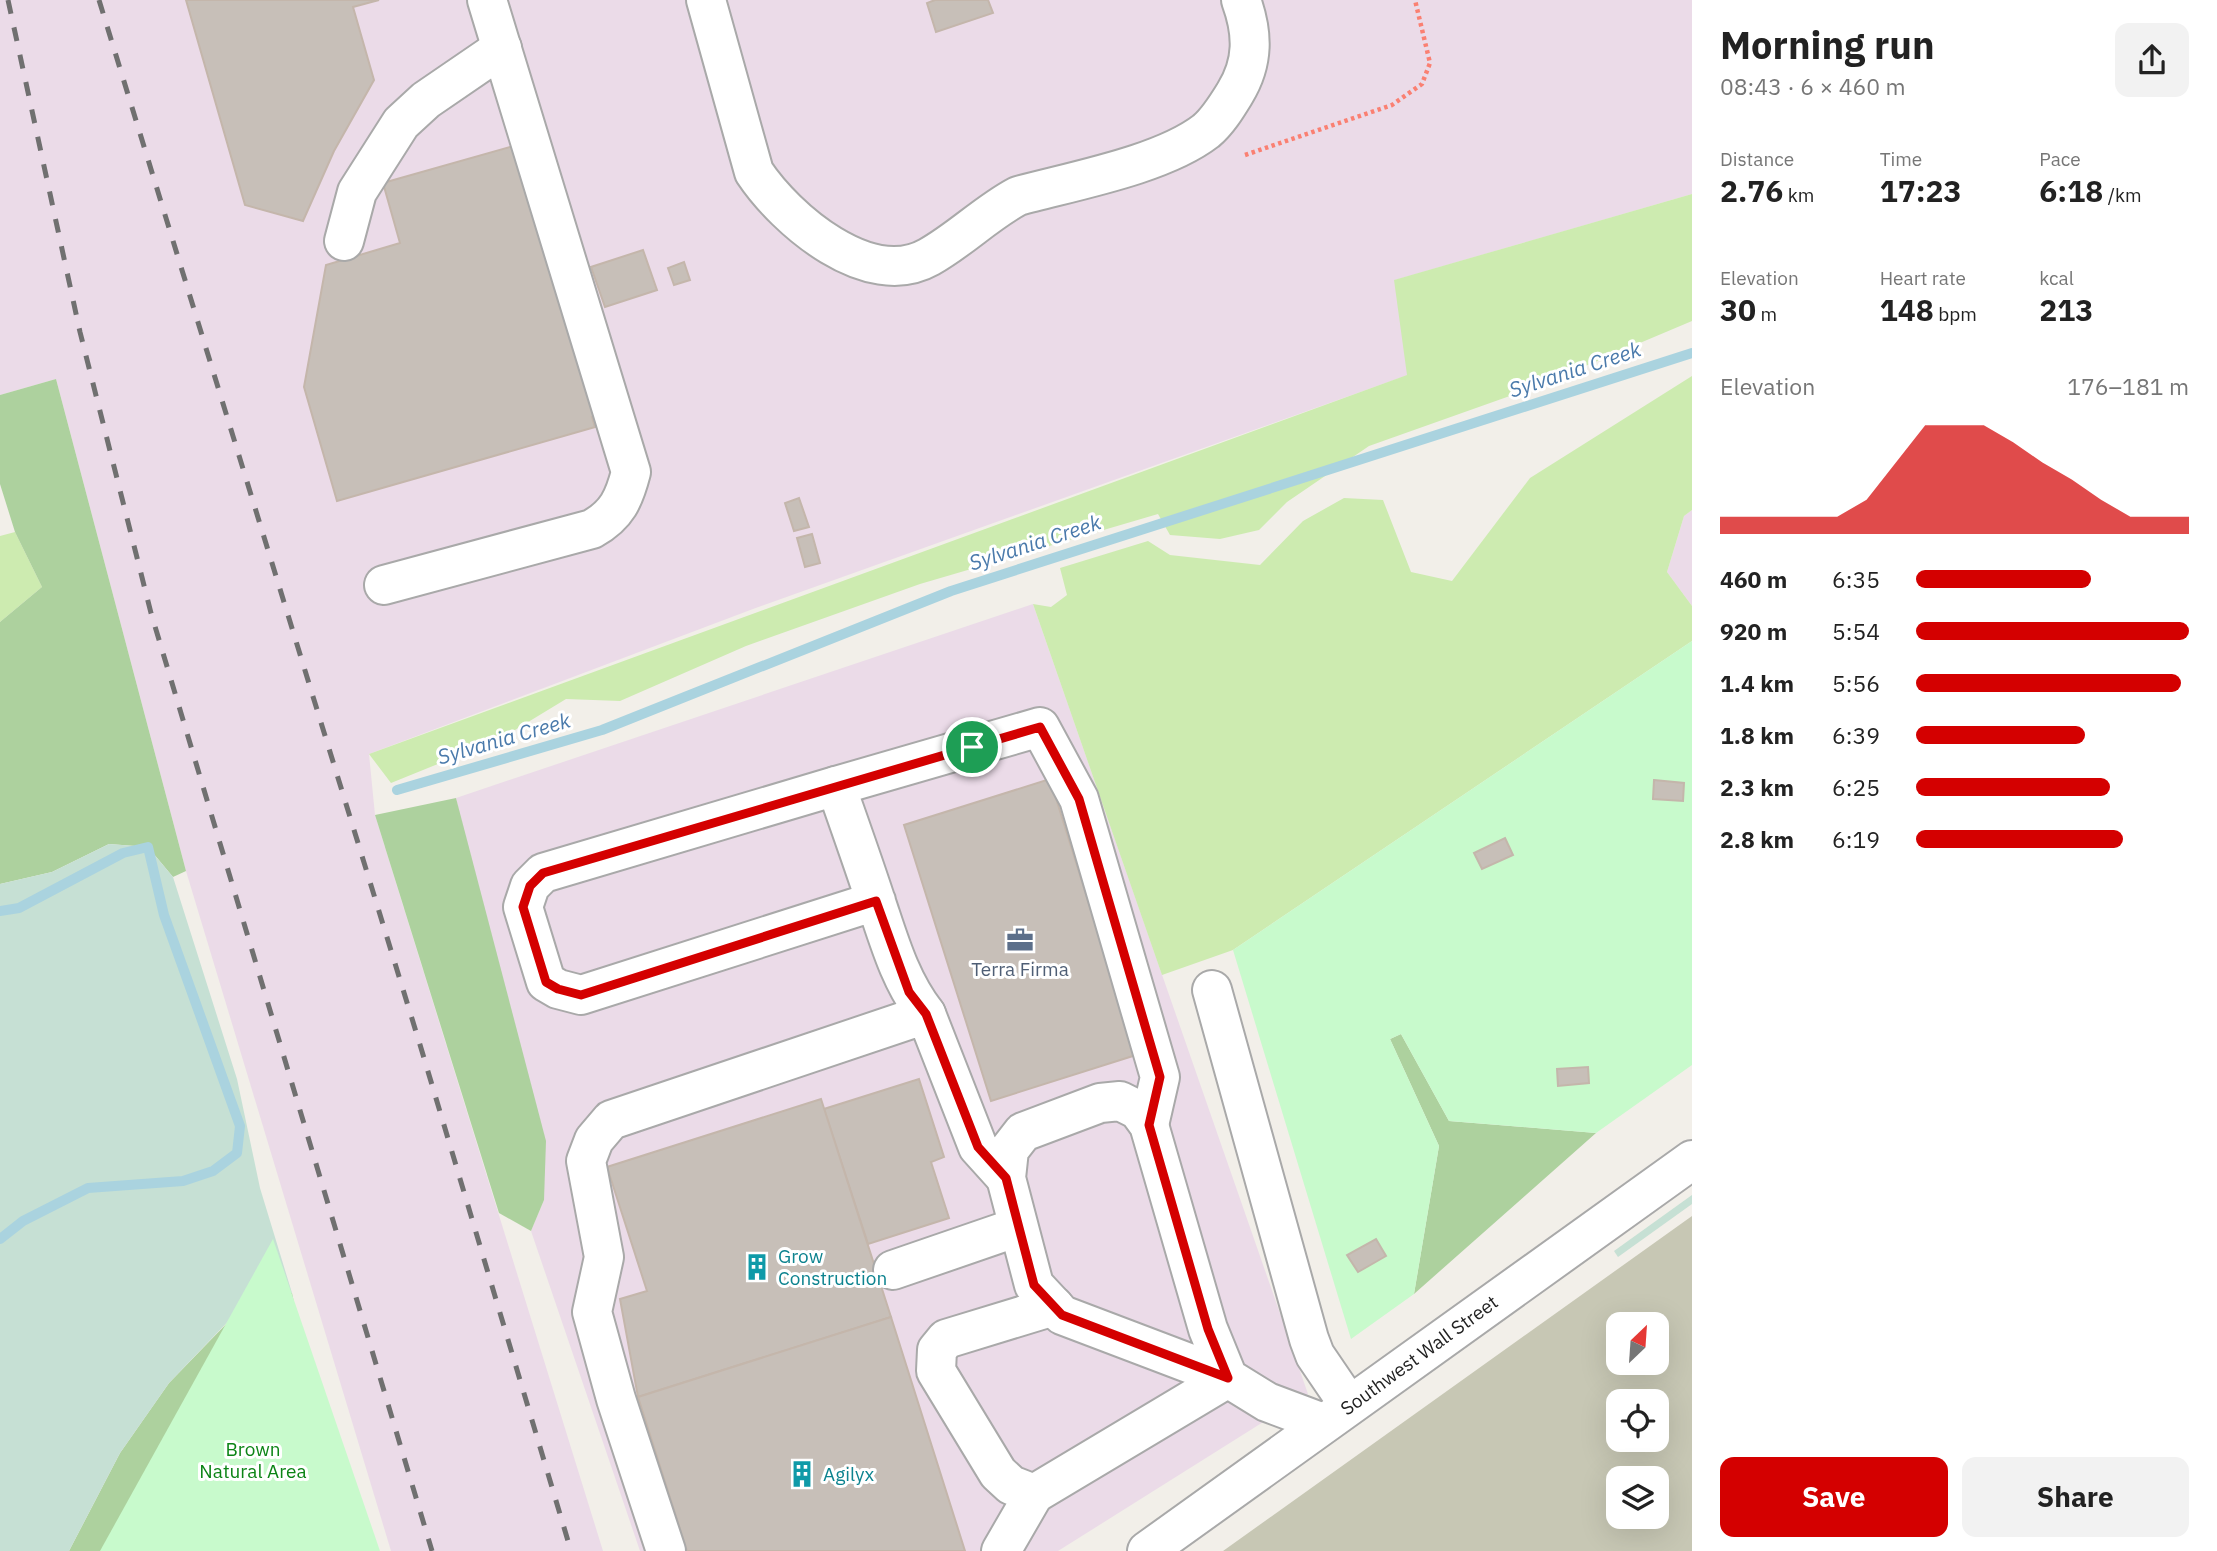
<!DOCTYPE html>
<html lang="en">
<head>
<meta charset="utf-8">
<style>
  body { margin:0; font-family:"IBM Plex Sans",sans-serif; background:#f2f2f2; color:#222; height:100vh; display:flex; flex-direction:column; font-size:26px; white-space:nowrap }
  * { box-sizing:border-box; margin:0 }
  p { font-size:23px; color:#767676 }
  .icon { flex:none; width:38px; height:38px; fill:none; stroke:currentColor; stroke-width:2; stroke-linecap:round; stroke-linejoin:round }
  .map { position:relative; flex:1; overflow:hidden }
  .panel { display:flex; flex-direction:column; background:#fff; width:525px }
  .panel>* { flex:none }
  .needle { width:46px; rotate:25deg }
  .controls { position:absolute; left:1606px; top:1312px; display:grid; gap:14px }
  .controls a { display:grid; place-items:center; width:63px; height:63px; border-radius:14px; background:#fff; box-shadow:0 7px 28px #0002; font-size:35px }
  .pin { position:absolute; display:grid; place-items:center; width:60px; height:60px; color:#fff; margin:-30px; border:4px solid #fff; border-radius:50%; box-shadow:0 2px 7px #0007 }
  .round { display:grid; place-items:center; flex:none; width:74px; height:74px; border-radius:14px; background:#f2f2f2 }
  .head { display:flex; align-items:center; justify-content:space-between; height:119px; padding:0 28px }
  h1 { font-size:38px; font-weight:700; line-height:52px }
  .figures { display:grid; grid-template-columns:repeat(3,1fr); gap:10px; height:119px; padding:7px 28px }
  .figures div { display:grid; align-content:center }
  .figures b { font-size:30px; font-weight:700 }
  .figures small { font-size:19px; font-weight:400 }
  .figures p { font-size:19px }
  .chart { height:196px; padding:14px 28px }
  .chart p { display:flex; justify-content:space-between }
  .chart svg { width:100%; height:126px; margin-top:7px; fill:#d40000; opacity:.7 }
  .action { display:flex; gap:14px; margin-top:auto; padding:14px 28px }
  .action a { flex:1; height:80px; border-radius:14px; background:#d40000; color:#fff; font-size:28px; font-weight:700; line-height:80px; text-align:center }
  .action a+a { background:#f2f2f2; color:#222 }
  ul { padding:0 28px; list-style:none; font-size:23px }
  li { display:grid; grid-template-columns:112px 84px 1fr; align-items:center; height:52px }
  li i { height:18px; border-radius:9px; background:#d40000 }
  main { display:flex; flex:1; min-height:0 }
  .map>svg:first-child { display:block }
  .industrial { fill:#ebdbe8 }
  .construction { fill:#c7c7b4; fill-rule:evenodd }
  .grass { fill:#cdebb0 }
  .forest { fill:#add19e }
  .wetland { fill:#c6e0d4 }
  .park { fill:#c8facc }
  .lines { fill:none; stroke-linecap:round; stroke-linejoin:round }
  .stream { stroke:#aad3df; stroke-width:10 }
  .building { fill:#c7bfb8; stroke:#c4b6ab; stroke-width:2 }
  .minor-casing { stroke:#a9a9a9; stroke-width:42 }
  .path { stroke:#fa8072; stroke-width:4.5; stroke-dasharray:3.5 3.5; stroke-linecap:butt }
  .minor { stroke:#fff; stroke-width:38 }
  .rail { stroke:#707070; stroke-width:5; stroke-dasharray:14 14; stroke-linecap:butt }
  .route-casing { stroke:#fff; stroke-width:14 }
  .route { stroke:#d40000; stroke-width:9 }
  .labels { text-anchor:middle; stroke-width:6; stroke-linejoin:round; paint-order:stroke }
  .service-label { font-size:19px; fill:#4e5e75; stroke:#fff }
  .culture-label { font-size:19px; fill:#0d838f; stroke:#fff; text-anchor:start }
  .street-label { font-size:19px; fill:#222; stroke:#fff }
  .park-label { font-size:19px; fill:#0c8416; stroke:#fff }
  .water-label { font-size:21px; font-style:italic; fill:#4a7aab; stroke:#fff }
</style>
</head>
<body>
<main>
<div class="map">
<svg width="1692" height="1551" viewBox="0 0 1692 1551">
  <rect width="100%" height="100%" fill="#f2efe9"/>
  <g class="industrial">
    <path d="M0 0H1692V194L1395 280 1408 375 753 609 369 754 375 815 603 1551H391L186 871 56 379 0 395Z"/>
    <path d="M1692 510V606L1667 572 1684 516Z"/>
    <path d="M1033 604 1308 1394 1058 1551H640L531 1231 544 1200 456 798Z"/>
  </g>
  <path class="construction" d="M1692 1216V1551H1223ZM1619 1325H1657V1363H1619ZM1619 1402H1657V1440H1619ZM1619 1479H1657V1517H1619Z"/>
  <g class="grass">
    <path d="M1692 194V321L1538 386 1369 446 1287 502 1259 530 1220 539 1170 535 1158 514 920 584 746 646 620 701 566 699 502 738 391 783 369 754 1407 375 1394 280Z"/>
    <path d="M1692 376V510L1684 516 1667 572 1692 606V641L1233 950 1162 975 1033 604 1051 607 1067 595 1060 568 1148 541 1170 555 1260 565 1303 521 1344 498 1383 500 1411 572 1452 581 1530 478Z"/>
    <path d="M15 532 42 587 0 622V536Z"/>
  </g>
  <g class="forest">
    <path d="M56 379 186 871 173 877 148 847 109 844 52 872 0 884V622L42 587 15 532 0 484V395Z"/>
    <path d="M456 798 546 1141 544 1200 531 1231 499 1213 375 815Z"/>
    <path d="M1401 1034 1449 1121 1596 1133 1414 1294 1439 1146 1390 1039Z"/>
    <path d="M262 1287 292 1293 299 1326 208 1551H69L120 1453 169 1383Z"/>
  </g>
  <g class="wetland">
    <path d="M109 844 148 847 173 877 237 1079 260 1188 292 1293 261 1287 169 1383 120 1453 69 1551H0V884L52 872Z"/>
    <path d="M1692 1195V1204L1618 1257 1614 1251Z"/>
  </g>
  <g class="park">
    <path d="M1692 641V1065L1596 1133 1449 1121 1401 1034 1390 1039 1439 1146 1414 1294 1351 1339 1233 950Z"/>
    <path d="M273 1239 380 1551H100Z"/>
  </g>
  <g class="lines">
    <g class="stream">
      <path d="M397 790 602 730 951 591 1692 353"/>
      <path d="M0 911 19 908 123 853 148 847 164 915 240 1126 237 1153 213 1171 183 1181 88 1188 23 1221 0 1239"/>
    </g>
  </g>
  <g class="building">
    <path d="M186 0H379L353 7 374 80 334 151 303 221 245 205Z"/>
    <path d="M935 0H988L993 13 936 32 927 3Z"/>
    <path d="M517 145 596 416 592 417 595 427 337 501 304 387 326 265 400 243 383 183Z"/>
    <path d="M643 250 657 290 605 307 591 267Z"/>
    <path d="M684 262 690 280 674 285 668 268Z"/>
    <path d="M799 498 809 527 794 531 785 503Z"/>
    <path d="M812 534 820 563 805 567 797 538Z"/>
    <path d="M1050 779 1136 1055 991 1101 904 825Z"/>
    <path d="M1654 780 1684 783 1683 801 1653 799Z"/>
    <path d="M1505 838 1513 855 1482 869 1474 853Z"/>
    <path d="M1588 1067 1589 1083 1558 1086 1557 1069Z"/>
    <path d="M919 1079 944 1157 931 1162 949 1218 868 1244 824 1109Z"/>
    <path d="M821 1099 891 1317 638 1397 620 1299 647 1291 607 1167Z"/>
    <path d="M1376 1239 1386 1256 1358 1272 1347 1255Z"/>
    <path d="M891 1317 965 1551H687L638 1397Z"/>
  </g>
  <g class="lines">
    <defs>
      <g id="minor">
        <path d="M706 0 754 172C786 220 869 291 929 257 961 239 986 213 1018 196 1073 181 1162 165 1206 131 1218 121 1227 106 1235 93 1254 62 1253 33 1241 0"/>
        <path d="M344 241 357 192 401 123 426 100 502 48"/>
        <path d="M384 585 592 529C617 515 624 499 631 472L487 0"/>
        <path d="M836 786 1040 727 1079 799 1160 1077 1149 1125"/>
        <path d="M876 901 581 995 558 989 546 982 523 907 530 886 543 873 836 786C850 826 864 865 877 905 890 944 901 982 926 1014"/>
        <path d="M1212 990 1309 1339 1315 1355 1349 1405"/>
        <path d="M893 1270 1018 1227"/>
        <path d="M1054 1306 946 1339 937 1350 936 1371 998 1473 1011 1485 1034 1494 1228 1378"/>
        <path d="M1228 1378 1062 1315 1034 1285 1006 1178 1009 1150 1023 1132 1100 1103 1120 1101 1138 1110 1149 1125 1208 1329 1228 1378 1267 1402 1323 1423"/>
        <path d="M666 1551 616 1399 592 1312 604 1257 586 1161 594 1140 611 1120 926 1014 978 1147 1006 1178"/>
        <path d="M1001 1551 1034 1494"/>
        <path d="M1147 1551 1692 1160"/>
      </g>
    </defs>
    <use href="#minor" class="minor-casing"/>
    <path class="path" d="M1245 155 1392 105 1422 84 1430 63 1415 0"/>
    <use href="#minor" class="minor"/>
    <g class="rail">
      <path d="M8 0 80 332 151 613 432 1551"/>
      <path d="M99 0 421 1048 571 1551"/>
    </g>
  </g>
  <g class="lines">
    <defs>
      <path id="route" d="M1040 727 1079 799 1106 892 1160 1077 1149 1125 1208 1329 1228 1378 1062 1315 1034 1285 1006 1178 978 1147 926 1014 909 992 876 901 581 995 558 989 546 982 523 907 530 886 543 873Z"/>
    </defs>
    <use href="#route" class="route-casing"/>
    <use href="#route" class="route"/>
  </g>
  <defs>
    <symbol id="office-bare" viewBox="-9 -9 18 18"><path d="M-6-3h4V-5.5h4V-3h4V5H-6ZM-1-4.5V-3h2v-1.5ZM-6 0V1H6V0Z" fill="#5c6f8a" stroke="#fff" stroke-width="2.5" paint-order="stroke"/></symbol>
    <symbol id="building-bare" viewBox="-9 -9 18 18"><path d="M-4-6H4V6H1V3H-1V6H-4ZM-2.5-4.3h1.7v1.8h-1.7ZM.8-4.3h1.7v1.8H.8ZM-2.5-1h1.7V.8h-1.7ZM.8-1h1.7V.8H.8Z" fill="#0f9aa8" stroke="#fff" stroke-width="2.5" paint-order="stroke"/></symbol>
  </defs>
  <g fill-rule="evenodd">
    <use href="#office-bare" x="1001" y="921" width="38" height="38"/>
    <use href="#building-bare" x="738" y="1248" width="38" height="38"/>
    <use href="#building-bare" x="783" y="1455" width="38" height="38"/>
  </g>
  <g class="labels">
    <g class="service-label">
      <text x="1020" y="976">Terra Firma</text>
    </g>
    <g class="culture-label">
      <text x="778" y="1263">Grow<tspan x="778" dy="22">Construction</tspan></text>
      <text x="823" y="1481">Agilyx</text>
    </g>
    <g class="street-label">
      <text transform="translate(1419 1355) rotate(-36)" y="7">Southwest Wall Street</text>
    </g>
    <g class="park-label">
      <text x="253" y="1456">Brown<tspan x="253" dy="22">Natural Area</tspan></text>
    </g>
    <g class="water-label">
      <text transform="translate(1575 370) rotate(-18)" y="7">Sylvania Creek</text>
      <text transform="translate(1035 543) rotate(-18)" y="7">Sylvania Creek</text>
      <text transform="translate(504 739) rotate(-16)" y="7">Sylvania Creek</text>
    </g>
  </g>
</svg>
<div class="controls">
<a><svg class="needle" viewBox="-14 -14 28 28"><path d="M0-13l5 13h-10z" fill="#e53935"/><path d="M0 13l5-13h-10z" fill="#767676"/></svg></a>
<a><svg class="icon" aria-label="locate" viewBox="0 0 24 24"><circle cx="12" cy="12" r="6"/><path d="M12 2v4M12 18v4M2 12h4M18 12h4"/></svg></a>
<a><svg class="icon" aria-label="layers" viewBox="0 0 24 24"><path d="M12 4l9 5-9 5-9-5zM3 14l9 5 9-5"/></svg></a>
</div>
<div class="pin" style="left:972px;top:747px;background:#1e9e55"><svg class="icon" aria-label="arrive" viewBox="0 0 24 24"><path d="M6 21V4h12l-3 4 3 4H6"/></svg></div>
</div>
<section class="panel">
<div class="head"><div><h1>Morning run</h1><p>08:43 · 6 × 460 m</p></div><a class="round"><svg class="icon" aria-label="share" viewBox="0 0 24 24"><path d="M12 15V3M7 8l5-5 5 5M5 13v7h14v-7"/></svg></a></div>
<div class="figures">
<div><p>Distance</p><b>2.76<small> km</small></b></div>
<div><p>Time</p><b>17:23</b></div>
<div><p>Pace</p><b>6:18<small> /km</small></b></div>
</div>
<div class="figures">
<div><p>Elevation</p><b>30<small> m</small></b></div>
<div><p>Heart rate</p><b>148<small> bpm</small></b></div>
<div><p>kcal</p><b>213</b></div>
</div>
<div class="chart"><p><span>Elevation</span>176–181 m</p>
<svg viewBox="0 0 160 44" preserveAspectRatio="none"><path d="M0 44V38L10 38L20 38L30 38L40 38L50 32L60 19L70 6L80 6L90 6L100 12L110 19L120 25L130 32L140 38L150 38L160 38V44z"/></svg>
</div>
<ul>
<li><b>460 m</b>6:35<i style="width:64%"></i></li>
<li><b>920 m</b>5:54<i style="width:100%"></i></li>
<li><b>1.4 km</b>5:56<i style="width:97%"></i></li>
<li><b>1.8 km</b>6:39<i style="width:62%"></i></li>
<li><b>2.3 km</b>6:25<i style="width:71%"></i></li>
<li><b>2.8 km</b>6:19<i style="width:76%"></i></li>
</ul>
<div class="action"><a>Save</a><a>Share</a></div>
</section>
</main>
</body>
</html>
